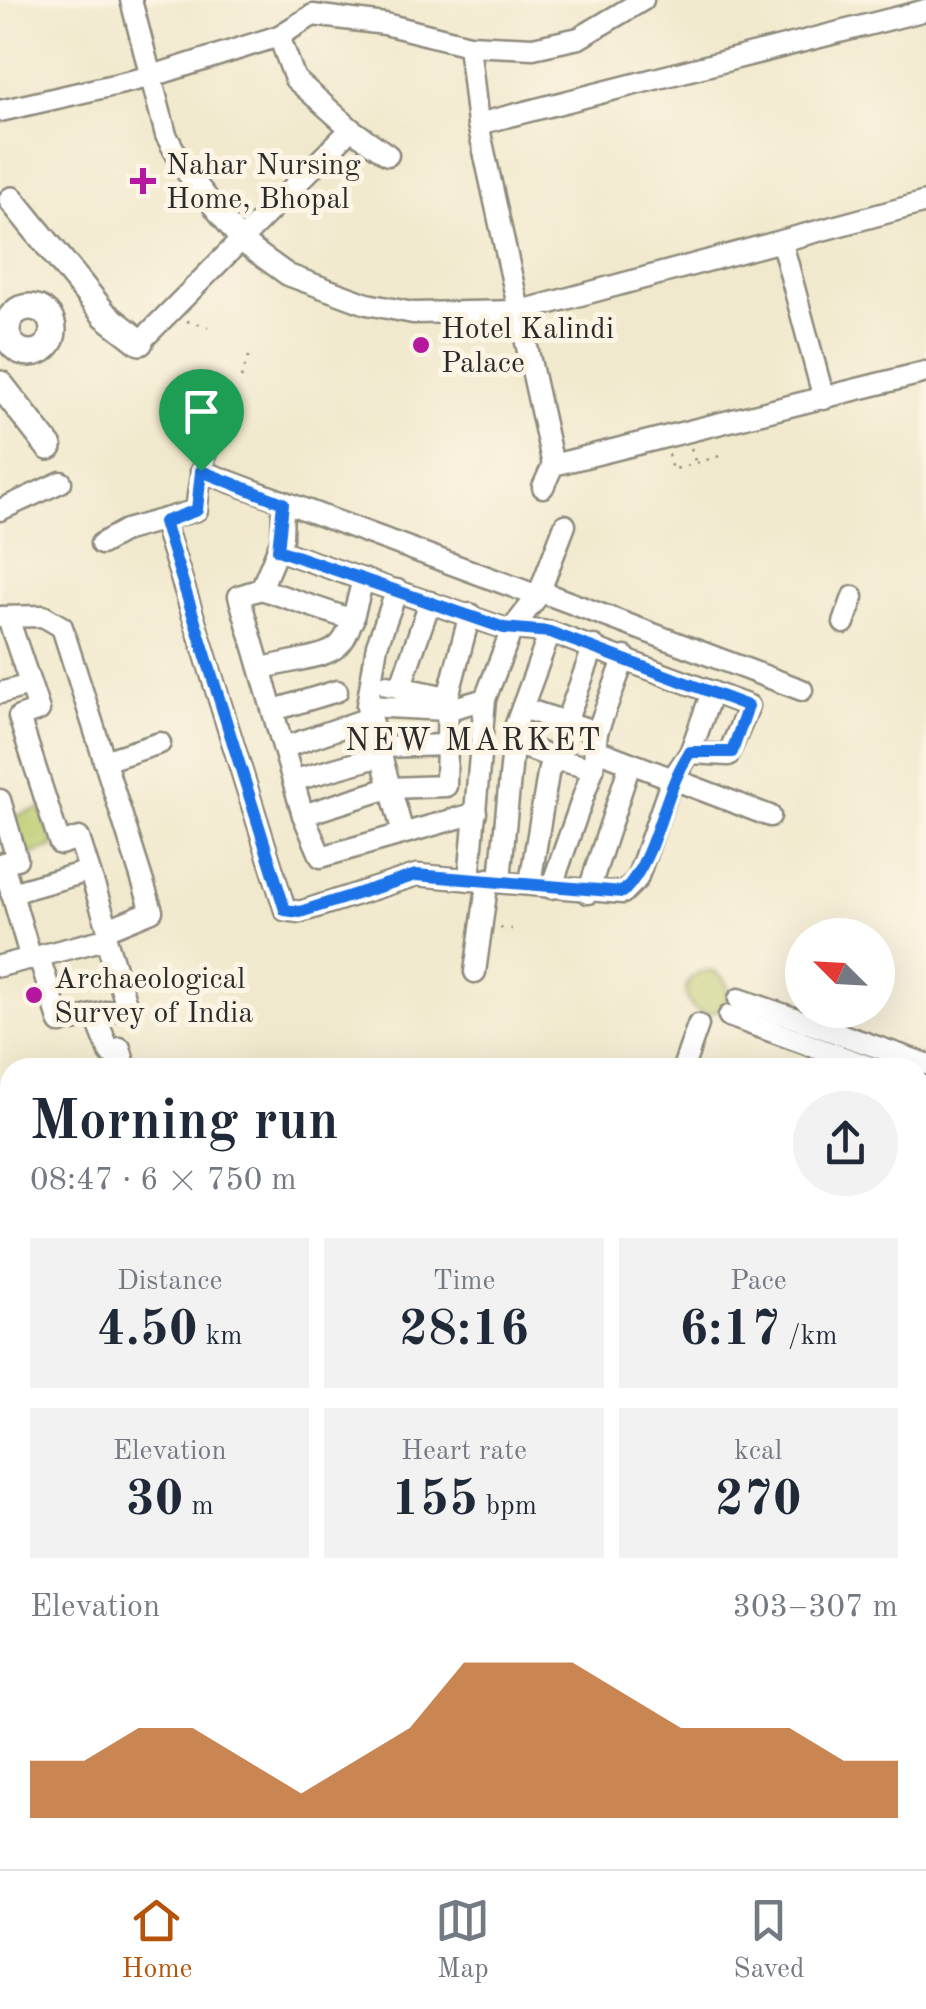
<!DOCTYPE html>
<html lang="en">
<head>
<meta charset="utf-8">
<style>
  body { margin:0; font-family:"Old Standard TT",serif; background:#f2f2f3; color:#1f2937; height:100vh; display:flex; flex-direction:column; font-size:38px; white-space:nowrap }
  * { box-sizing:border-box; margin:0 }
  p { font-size:32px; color:#747a83 }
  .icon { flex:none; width:55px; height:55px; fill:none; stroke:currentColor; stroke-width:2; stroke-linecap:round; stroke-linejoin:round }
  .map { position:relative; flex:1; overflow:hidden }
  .details { position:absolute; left:0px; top:1058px; width:928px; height:812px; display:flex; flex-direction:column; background:#fff; border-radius:30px 30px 0 0; box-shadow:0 10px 40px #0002 }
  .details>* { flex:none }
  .needle { width:65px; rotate:294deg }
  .controls { position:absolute; left:785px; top:918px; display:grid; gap:20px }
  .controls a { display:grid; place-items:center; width:110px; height:110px; border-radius:50%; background:#fff; box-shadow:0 10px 40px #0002; font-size:50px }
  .pin { position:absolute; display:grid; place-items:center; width:85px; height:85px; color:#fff; margin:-102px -42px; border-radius:50% 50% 50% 0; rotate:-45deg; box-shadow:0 0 10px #0007 }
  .pin .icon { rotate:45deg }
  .round { display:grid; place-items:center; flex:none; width:105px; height:105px; border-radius:52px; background:#f2f2f3 }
  .head { display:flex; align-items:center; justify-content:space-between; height:170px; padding:0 30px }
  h1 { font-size:55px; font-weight:600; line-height:75px }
  .figures { display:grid; grid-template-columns:repeat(3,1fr); gap:15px; height:170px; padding:10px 30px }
  .figures div { display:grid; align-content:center; border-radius:0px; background:#f2f2f3; text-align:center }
  .figures b { font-size:50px; font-weight:600 }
  .figures small { font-size:28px; font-weight:400 }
  .figures p { font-size:28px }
  .chart { height:280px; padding:20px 30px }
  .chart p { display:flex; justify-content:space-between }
  .chart svg { width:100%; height:180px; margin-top:10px; fill:#b45309; opacity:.7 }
  .menu { display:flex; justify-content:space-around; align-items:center; height:140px; border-top:2px solid #e0e1e3; background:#fff; font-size:28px; color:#747a83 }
  .menu a { display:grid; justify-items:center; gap:5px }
  .menu .current { color:#b45309 }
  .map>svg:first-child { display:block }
  .green { fill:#bbca6c; stroke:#737a4c; stroke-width:2.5 }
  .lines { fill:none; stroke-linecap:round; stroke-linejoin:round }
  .minor-casing { stroke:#8e8a7c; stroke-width:25 }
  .major-casing { stroke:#8e8a7c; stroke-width:30 }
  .path { stroke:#8e8a7c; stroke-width:2.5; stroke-dasharray:2.5 8; stroke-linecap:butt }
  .minor { stroke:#fff; stroke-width:20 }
  .major { stroke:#fff; stroke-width:25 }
  .route-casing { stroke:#fff; stroke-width:20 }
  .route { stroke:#1a73e8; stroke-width:12 }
  .poi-dot { fill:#b5179e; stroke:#fcf5e5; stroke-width:4 }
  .labels { text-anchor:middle; stroke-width:10; stroke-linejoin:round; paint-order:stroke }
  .poi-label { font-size:30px; fill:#2b2b2b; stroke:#fcf5e5; text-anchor:start }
  .neighbourhood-label { font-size:32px; letter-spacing:2.5px; fill:#2b2b2b; stroke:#fcf5e5 }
</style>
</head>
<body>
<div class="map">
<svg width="926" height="1869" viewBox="0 0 926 1869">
  <rect width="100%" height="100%" fill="#fcf5e5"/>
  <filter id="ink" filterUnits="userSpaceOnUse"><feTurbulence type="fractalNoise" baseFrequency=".01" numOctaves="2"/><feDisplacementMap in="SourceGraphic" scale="20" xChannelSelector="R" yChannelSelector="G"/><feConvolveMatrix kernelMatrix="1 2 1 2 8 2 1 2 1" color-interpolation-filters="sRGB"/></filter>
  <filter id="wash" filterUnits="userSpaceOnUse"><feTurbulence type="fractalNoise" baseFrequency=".0048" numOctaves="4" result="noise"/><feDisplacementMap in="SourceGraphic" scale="40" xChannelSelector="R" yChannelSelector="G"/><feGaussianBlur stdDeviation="2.25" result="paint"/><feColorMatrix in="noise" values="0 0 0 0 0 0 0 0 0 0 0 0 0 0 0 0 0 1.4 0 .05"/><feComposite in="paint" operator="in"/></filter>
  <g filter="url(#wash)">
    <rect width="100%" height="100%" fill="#f1e9cd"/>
    <g class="green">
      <path d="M42 808 54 847 24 856 12 817Z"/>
      <circle cx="707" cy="992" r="21"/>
    </g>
  </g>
  <g filter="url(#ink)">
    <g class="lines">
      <defs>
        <g id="minor">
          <path d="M131 0 166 135 185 170 242 242 288 275 367 304 413 313 521 311 926 202"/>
          <path d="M279 36 295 79 351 129 388 155"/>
          <path d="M469 45 478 124 553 465"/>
          <path d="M0 111 149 77 279 36 313 15 385 24 469 45 533 48 579 38 643 0"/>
          <path d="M478 124 926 10"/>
          <path d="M782 243 824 399"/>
          <path d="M0 323 7 327"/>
          <path d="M140 342 351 129"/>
          <path d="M201 471 538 596"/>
          <path d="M543 487 553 465 926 372"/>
          <path d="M283 503 282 539 261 589 239 596 303 815 321 857 476 813"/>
          <path d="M0 510 61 482"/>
          <path d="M164 523 285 910 300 912 417 875 623 893 637 879 672 779 690 753 712 692"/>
          <path d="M101 544 126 530 197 510C197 472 216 438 207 401"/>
          <path d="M278 550 503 628 550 632 749 706 728 755 690 753"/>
          <path d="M261 589 353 620"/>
          <path d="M397 590 377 645 367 706 403 833"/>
          <path d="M539 591 802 690"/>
          <path d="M0 617 43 616 62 627 152 911 108 929"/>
          <path d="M8 618 39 710 19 717 60 844 79 838 108 929 106 939 127 1007 60 1023 39 957"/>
          <path d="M844 623 853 597"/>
          <path d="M263 668C346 648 342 663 363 579"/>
          <path d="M387 685 448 697"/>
          <path d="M400 688 430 602"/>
          <path d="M0 693 30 685"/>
          <path d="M367 706 447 710 485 699 512 629 538 596 565 525"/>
          <path d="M522 708 597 732"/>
          <path d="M274 710 337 691"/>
          <path d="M566 722 594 646"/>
          <path d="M514 743 559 760"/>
          <path d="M285 747 369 718"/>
          <path d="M379 747 448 745"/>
          <path d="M594 749 770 816"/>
          <path d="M104 761 160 743"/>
          <path d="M295 780 381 756"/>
          <path d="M0 800 17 859 3 863 31 959"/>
          <path d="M303 815 389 788 446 786 448 697 470 614"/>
          <path d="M500 879 515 727 550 632"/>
          <path d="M469 880 485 699"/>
          <path d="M530 883 549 768 559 760 593 769"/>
          <path d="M551 888 593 769 597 732 625 657"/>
          <path d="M11 893 89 871"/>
          <path d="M588 893 630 764"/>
          <path d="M0 966 106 939"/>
          <path d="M475 972 488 879"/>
          <path d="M739 999 926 1064"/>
          <path d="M95 1015 110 1053"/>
          <path d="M729 1016 873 1068"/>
          <path d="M120 1048 126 1068"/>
          <path d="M683 1068 698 1025"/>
          <path d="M918 1084 926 1087"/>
          <path d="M918 1454 926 1447"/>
          <path d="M0 1515 10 1522"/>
          <path d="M918 1606 926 1608"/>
          <path d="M0 1715 10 1711"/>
          <path d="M922 1729 926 1661"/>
          <path d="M0 1808 10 1793"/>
          <path d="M161 1869 167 1860"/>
          <path d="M350 1869 357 1860"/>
          <path d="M464 1869 480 1864"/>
        </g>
        <g id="major">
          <path d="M12 200 105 315 140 342"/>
          <circle cx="30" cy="330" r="23"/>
          <path d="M0 384 49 447"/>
        </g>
      </defs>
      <use href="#minor" class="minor-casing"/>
      <use href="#major" class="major-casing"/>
      <g class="path">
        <path d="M187 321 208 327"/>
        <path d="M241 378 251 351"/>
        <path d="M691 448 697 467"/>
        <path d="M668 454 672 470 723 455"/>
        <path d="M500 928 512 929"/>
      </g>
      <use href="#minor" class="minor"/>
      <use href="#major" class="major"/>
    </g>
  </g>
  <g class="lines" filter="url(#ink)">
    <defs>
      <path id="route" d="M201 471 283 503 278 550 504 628 550 632 748 706 732 752H690C661 795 658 857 623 892L416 875 300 912 285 910 164 522 197 510Z"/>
    </defs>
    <use href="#route" class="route-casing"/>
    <use href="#route" class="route"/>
  </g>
  <g class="poi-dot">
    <path d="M138 166h10v10h10v10h-10v10h-10v-10h-10v-10h10z"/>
    <circle cx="421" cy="345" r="10"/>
    <circle cx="34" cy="995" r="10"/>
  </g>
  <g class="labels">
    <g class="poi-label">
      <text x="166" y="174">Nahar Nursing<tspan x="166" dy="34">Home, Bhopal</tspan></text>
      <text x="441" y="338">Hotel Kalindi<tspan x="441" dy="34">Palace</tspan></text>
      <text x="54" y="988">Archaeological<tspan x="54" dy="34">Survey of India</tspan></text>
    </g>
    <g class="neighbourhood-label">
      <text x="474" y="750">NEW MARKET</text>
    </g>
  </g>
</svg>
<div class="controls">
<a><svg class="needle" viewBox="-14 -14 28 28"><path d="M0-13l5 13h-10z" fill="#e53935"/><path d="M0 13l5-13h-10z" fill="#747a83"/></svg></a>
</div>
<div class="pin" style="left:201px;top:471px;background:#1e9e55"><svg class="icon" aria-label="arrive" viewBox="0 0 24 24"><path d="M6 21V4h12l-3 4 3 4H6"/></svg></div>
<section class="details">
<div class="head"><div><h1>Morning run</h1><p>08:47 · 6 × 750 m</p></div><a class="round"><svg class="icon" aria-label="share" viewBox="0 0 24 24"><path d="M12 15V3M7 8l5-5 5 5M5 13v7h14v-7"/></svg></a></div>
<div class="figures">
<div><p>Distance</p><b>4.50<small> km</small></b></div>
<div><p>Time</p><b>28:16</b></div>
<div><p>Pace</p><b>6:17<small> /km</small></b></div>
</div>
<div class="figures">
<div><p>Elevation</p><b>30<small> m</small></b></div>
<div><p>Heart rate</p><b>155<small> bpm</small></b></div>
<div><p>kcal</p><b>270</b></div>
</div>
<div class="chart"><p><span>Elevation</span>303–307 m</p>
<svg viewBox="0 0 160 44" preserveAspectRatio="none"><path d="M0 44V30L10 30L20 22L30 22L40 30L50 38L60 30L70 22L80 6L90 6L100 6L110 14L120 22L130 22L140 22L150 30L160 30V44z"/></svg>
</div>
</section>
</div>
<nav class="menu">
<a class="current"><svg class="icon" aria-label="home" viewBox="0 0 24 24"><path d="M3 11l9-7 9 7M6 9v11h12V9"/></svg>Home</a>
<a><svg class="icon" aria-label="map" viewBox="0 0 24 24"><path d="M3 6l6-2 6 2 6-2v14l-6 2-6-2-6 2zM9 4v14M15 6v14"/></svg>Map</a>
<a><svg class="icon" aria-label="saved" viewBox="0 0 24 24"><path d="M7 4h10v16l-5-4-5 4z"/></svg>Saved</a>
</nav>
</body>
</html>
